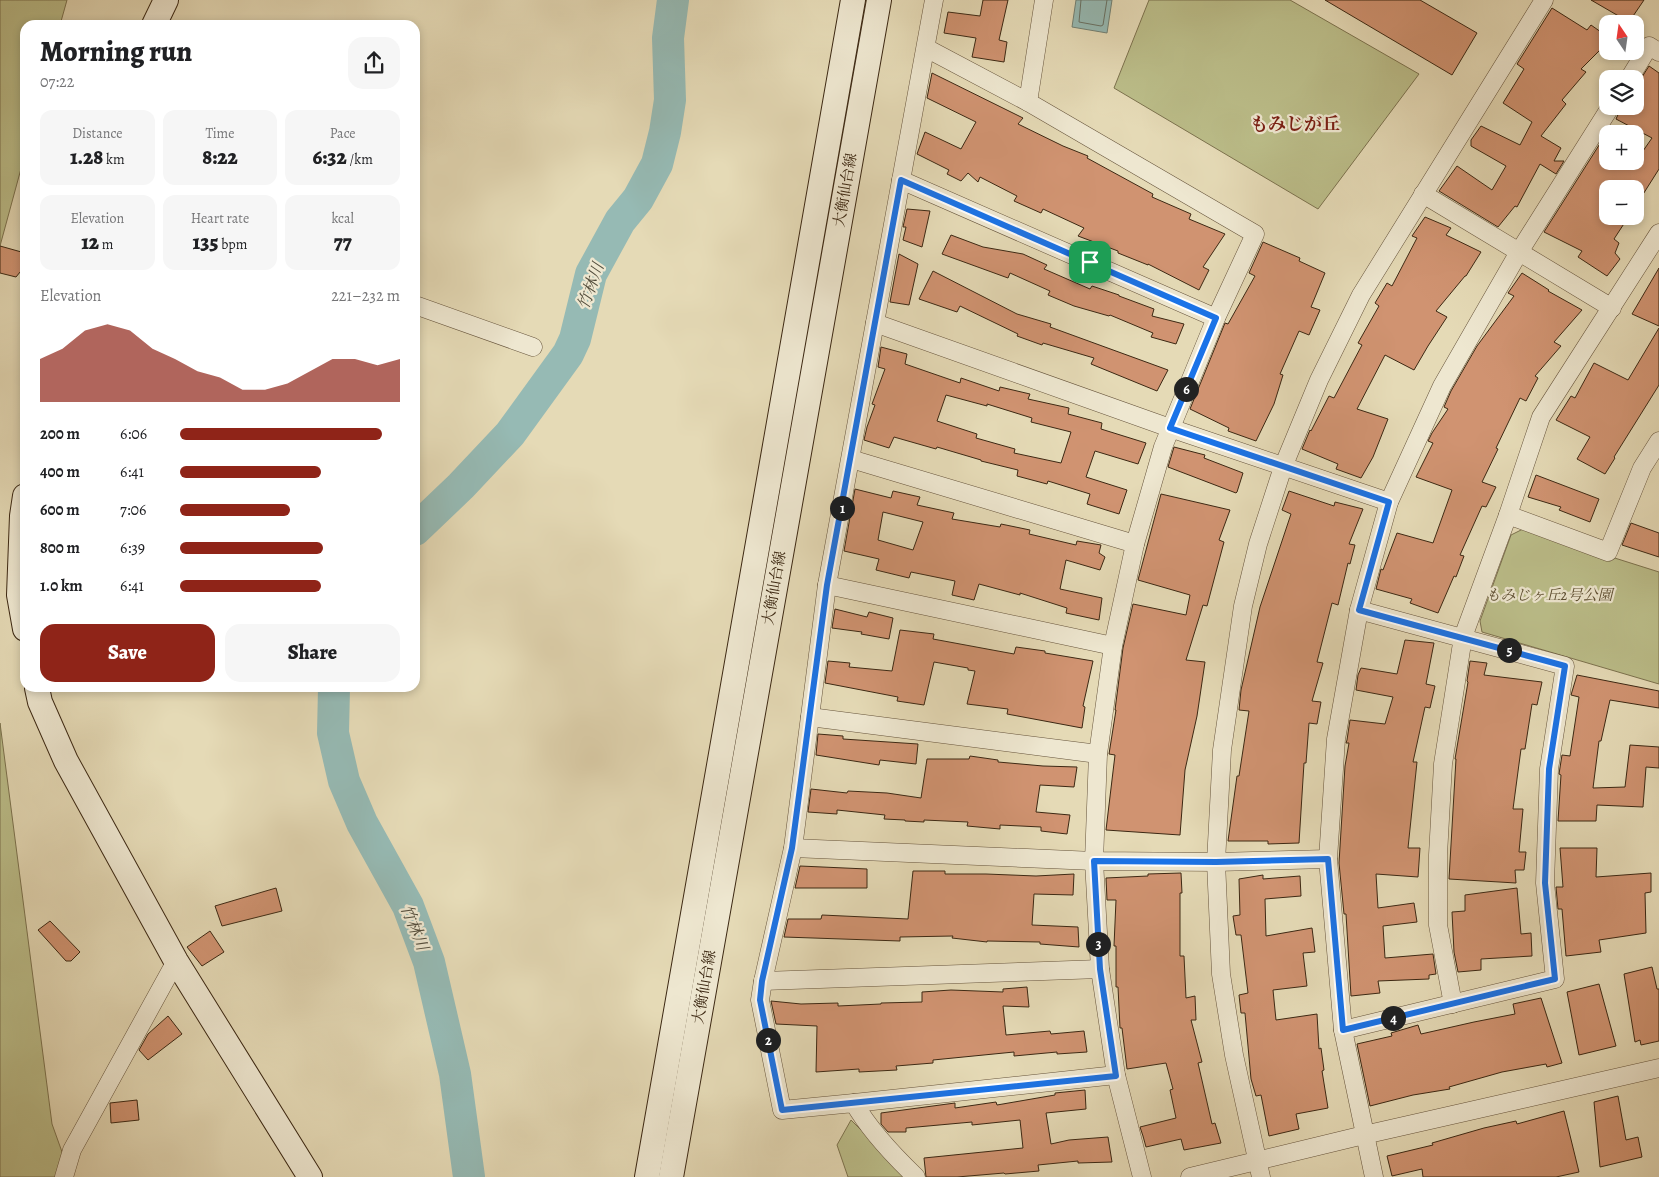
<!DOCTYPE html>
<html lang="en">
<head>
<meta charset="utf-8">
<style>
  body { margin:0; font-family:Alegreya,"Noto Serif JP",serif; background:#f6f6f6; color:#202124; height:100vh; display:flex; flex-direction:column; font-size:19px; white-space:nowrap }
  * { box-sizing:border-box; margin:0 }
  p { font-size:16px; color:#757577 }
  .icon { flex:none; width:28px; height:28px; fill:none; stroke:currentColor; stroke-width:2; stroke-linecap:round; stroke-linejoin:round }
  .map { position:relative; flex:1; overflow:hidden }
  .details { position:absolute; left:20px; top:20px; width:400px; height:672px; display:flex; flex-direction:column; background:#fff; border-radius:15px; box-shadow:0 2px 8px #0003 }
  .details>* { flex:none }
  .needle { width:32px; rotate:347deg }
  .controls { position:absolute; left:1599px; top:15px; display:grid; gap:10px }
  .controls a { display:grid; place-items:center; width:45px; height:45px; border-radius:10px; background:#fff; box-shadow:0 2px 8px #0003; font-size:25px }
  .pin { position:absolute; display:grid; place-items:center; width:42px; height:42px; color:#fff; margin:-21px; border-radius:10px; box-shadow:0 2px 8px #0006 }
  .km { position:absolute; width:25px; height:25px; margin:-12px; border-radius:50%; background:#222; color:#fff; font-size:14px; line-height:25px; text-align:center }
  .round { display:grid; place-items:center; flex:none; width:52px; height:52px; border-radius:15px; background:#f6f6f6 }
  .summary { display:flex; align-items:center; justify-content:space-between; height:85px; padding:0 20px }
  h1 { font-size:28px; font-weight:800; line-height:38px }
  .metrics { display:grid; grid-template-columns:repeat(3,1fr); gap:8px; height:85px; padding:5px 20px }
  .metrics div { display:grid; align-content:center; border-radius:12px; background:#f6f6f6; text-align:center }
  .metrics b { font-size:21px; font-weight:800 }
  .metrics small { font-size:14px; font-weight:400 }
  .metrics p { font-size:14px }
  .chart { height:140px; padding:10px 20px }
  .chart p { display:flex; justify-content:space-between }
  .chart svg { width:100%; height:90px; margin-top:5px; fill:#8f2418; opacity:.7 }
  .cta { display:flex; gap:10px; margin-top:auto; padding:10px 20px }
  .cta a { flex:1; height:58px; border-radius:15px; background:#8f2418; color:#fff; font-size:20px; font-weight:800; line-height:58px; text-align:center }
  .cta a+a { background:#f6f6f6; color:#202124 }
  ul { padding:0 20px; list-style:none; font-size:16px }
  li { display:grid; grid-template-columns:80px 60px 1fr; align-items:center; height:38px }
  li i { height:12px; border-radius:6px; background:#8f2418 }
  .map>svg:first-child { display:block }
  .green { fill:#bbbd89; stroke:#7c724e }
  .water { fill:#96bab4; stroke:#728074 }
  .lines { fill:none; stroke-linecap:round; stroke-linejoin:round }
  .shore { stroke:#697164; stroke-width:1 }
  .river { stroke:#96bab4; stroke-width:32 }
  .building { fill:#d09371; stroke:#3c2813; fill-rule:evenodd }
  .street-casing { stroke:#66543c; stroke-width:19 }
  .secondary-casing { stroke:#3c2813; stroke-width:26 }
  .street { stroke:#eee7d0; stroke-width:18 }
  .secondary { stroke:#eee7d0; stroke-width:24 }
  .route-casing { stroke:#fff; stroke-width:10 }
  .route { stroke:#1a73e8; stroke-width:6 }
  .labels { text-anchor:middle; stroke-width:4.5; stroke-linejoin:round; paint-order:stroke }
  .street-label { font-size:15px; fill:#3c2813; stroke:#eee7d0 }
  .park-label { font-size:15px; font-style:italic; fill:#5c4d30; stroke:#eee7d0 }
  .water-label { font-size:16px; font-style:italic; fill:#524c3b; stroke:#eee7d0 }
  .quarter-label { font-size:18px; font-weight:bold; fill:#7a1f14; stroke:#eee7d0 }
</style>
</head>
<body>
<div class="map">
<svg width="1659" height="1177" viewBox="0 0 1659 1177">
  <rect width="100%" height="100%" fill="#e5dab6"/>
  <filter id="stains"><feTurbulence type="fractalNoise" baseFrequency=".004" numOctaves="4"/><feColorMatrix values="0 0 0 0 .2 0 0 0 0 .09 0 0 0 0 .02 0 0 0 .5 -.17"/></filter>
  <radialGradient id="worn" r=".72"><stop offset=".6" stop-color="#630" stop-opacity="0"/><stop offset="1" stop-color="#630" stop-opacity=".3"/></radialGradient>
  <g class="green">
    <path d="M0 0H67L60 25H25V154L0 246Z"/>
    <path d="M1149 0H1290L1419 74 1318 209 1114 88Z"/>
    <path d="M1523 529 1659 572V684L1482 632 1480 621 1511 535Z"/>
    <path d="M0 723 52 1124 71 1177H0Z"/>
    <path d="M851 1120 908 1177H848L837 1145Z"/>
  </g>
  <path class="water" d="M1076 0H1112L1107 33 1072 27Z"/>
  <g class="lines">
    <path class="shore" d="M1081 0 1079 22 1101 26 1103 25 1107 0"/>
    <g class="river">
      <path d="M415 530 461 486 510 434 568 354 575 339 591 274 620 221 638 199 657 164 665 132 670 100 668 38 673 0"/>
      <path d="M334 688 333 733 344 781 362 823 408 906 429 962 455 1074 469 1177"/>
    </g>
  </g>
  <g class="building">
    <path d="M983 0H1008L999 40 1007 42 1004 62 972 57 976 38 944 33 948 12 980 16Z"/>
    <path d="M1325 0H1420L1477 33 1452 75Z"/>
    <path d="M1591 0H1644L1629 22Z"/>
    <path d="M1552 8 1587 30 1591 25 1608 37V42L1581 69 1586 72 1562 100 1566 104 1541 136 1561 148 1554 161H1564L1556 174 1540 164 1517 207 1515 206 1498 227 1439 191 1457 166 1492 190 1506 166 1471 146V140L1481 126 1520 145 1532 122 1503 103 1524 69 1517 64Z"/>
    <path d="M1649 66 1659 73V169L1635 207V189H1608V216H1629L1614 239 1619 243 1615 253 1620 259 1607 276 1578 257 1582 251 1544 232 1608 131V161H1636L1652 138 1616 119 1622 106H1635V88Z"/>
    <path d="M932 73 1023 118 1018 124 1063 146 1088 156 1087 158 1153 194 1152 197 1191 214 1189 219 1225 234 1203 267 1209 270 1199 290 1148 264V265L1118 253V251L1078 236 1084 228 1043 209 1041 213 1014 201 1017 196 980 177 978 182 968 173 961 181 947 174 949 170 917 154 925 132 961 149 976 122 927 98Z"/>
    <path d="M907 209 930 211 922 247 903 240 906 227H903Z"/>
    <path d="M1425 217 1451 228 1446 235 1481 252 1466 276H1465L1436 311 1447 317 1428 346 1414 370 1385 355 1357 409 1388 419 1373 457 1361 478 1336 469 1338 464 1302 449 1310 430 1311 431 1329 396 1334 398 1362 345 1358 343 1379 306 1375 303 1387 283 1392 286 1417 238 1412 236Z"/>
    <path d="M951 235 983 247 1023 254 1047 265 1044 269 1090 289 1092 286 1119 295V296L1154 309 1152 316 1184 324 1176 344 1151 337 1153 333 1110 315 1109 316 1074 306 1048 295 1050 291 1010 273 1008 278 942 254Z"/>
    <path d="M1263 242 1300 258 1299 261 1325 273 1311 307 1320 310 1309 335 1299 331 1280 374 1283 375 1274 404 1256 441 1228 431 1229 428 1190 409 1225 323 1228 324 1255 276 1249 273Z"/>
    <path d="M0 246 25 253V266L16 277 0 273Z"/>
    <path d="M899 254 918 264 909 305 890 302Z"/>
    <path d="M1659 268V326L1632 314Z"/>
    <path d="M933 271 1017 314 1051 324 1050 327 1168 370 1157 391 1091 364 1094 358 1043 343 1042 345 1017 336 1018 334 960 306 957 312 919 299Z"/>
    <path d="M1522 273 1549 290 1548 291 1582 310 1554 342 1561 346 1535 376 1538 378 1526 401 1520 398 1496 448 1498 449 1482 482 1496 487 1486 507 1482 506 1460 555 1464 556 1456 577 1454 576 1438 613 1410 603 1412 599 1376 589 1381 569 1383 570 1397 533 1433 543 1452 490 1416 477 1433 443 1428 441 1432 433 1448 409 1444 407 1451 391 1477 346 1514 296 1508 293Z"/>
    <path d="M1659 328V385L1614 457 1615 458 1605 474 1577 459 1590 437 1556 420 1571 396 1575 398 1594 363 1628 380Z"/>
    <path d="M881 347 907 354 905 364 960 383 961 378 999 391 1000 387 1030 394 1028 399 1069 408 1068 414 1102 423 1101 429 1146 443 1138 464 1095 451 1086 477 1127 490 1119 514 1087 504 1090 494 1048 481 1047 484 1017 476 1018 470 981 461V460L937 447 936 449 894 437 889 448 864 440 867 427 875 405 872 404 885 369 878 367ZM946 395 987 406V404L1032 418 1031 422 1071 432 1061 463 1014 453 1015 449 976 438 977 434 937 421Z"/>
    <path d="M1174 447 1205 455 1204 458 1243 473 1237 492 1236 493 1168 467Z"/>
    <path d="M1536 475 1599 499 1590 522 1559 510 1561 507 1528 497Z"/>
    <path d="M855 489 891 498 893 491 920 497 917 505 954 513 952 519 1000 527 1001 524 1030 530 1029 534 1076 545 1077 541 1101 545 1099 553 1105 557 1100 570 1066 560 1060 589 1102 598 1099 620 1066 613 1067 608 1020 593V595L979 584 974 600 952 595 955 581 911 572 909 578 876 570 879 559 844 551ZM883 512 923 522 913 550 878 540Z"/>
    <path d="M1289 491 1334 506 1335 502 1363 509 1349 544 1355 545 1350 564 1348 563 1338 605 1332 603 1317 662 1323 663 1312 701 1321 702 1317 724 1309 723 1306 763H1304L1299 843 1268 844V841H1228L1237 776H1239L1249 711 1239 710 1241 690 1260 607 1291 514 1282 510Z"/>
    <path d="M1161 494 1230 510 1219 540 1224 542 1207 606 1203 605 1186 660 1205 662 1197 716 1185 770 1180 835 1106 830 1115 755 1109 754 1116 710H1115L1123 648 1133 604 1186 615 1190 595 1138 580Z"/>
    <path d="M1631 523 1659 533V557L1622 545Z"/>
    <path d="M835 609 867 617 869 612 893 618 889 639 861 634 862 632 832 628Z"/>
    <path d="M900 630 934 634 933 639 1014 654 1016 647 1045 651V653L1093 661 1083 706 1085 707 1082 728 1007 714 1008 709 967 704 975 671 968 670V668L934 662 924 705 897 701 898 697 825 683 828 661 850 663 849 667 892 671Z"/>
    <path d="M1405 640 1434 643 1426 684 1435 686 1430 708 1425 707 1413 762H1417L1408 848H1420L1418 877 1376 874 1378 908 1414 903 1417 922 1383 926 1385 958 1433 954 1436 974 1429 975V979L1378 981 1380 993 1351 996 1346 914H1344L1339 863 1345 766 1349 743H1346L1347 740 1350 720 1385 724 1393 697 1356 690 1358 675 1361 668 1397 674Z"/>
    <path d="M1470 661 1487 663 1484 675 1542 682 1537 705 1532 704 1525 749H1521L1513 809H1523L1519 852H1526L1524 870H1515L1516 883 1449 879 1456 759H1455L1468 682 1467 681Z"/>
    <path d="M1577 675 1659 691V708L1610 700 1601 741H1599L1593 788 1625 787 1630 745 1659 747V768L1646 767 1643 807 1597 805 1596 821H1558L1561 775 1559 774 1562 755 1570 756 1579 697 1571 695Z"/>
    <path d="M818 734 843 736V739L918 744 916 764 880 760 879 765 816 755Z"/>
    <path d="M970 756 998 760V762L1043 766 1077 767 1074 787 1040 785 1036 812 1070 815 1067 834 1041 831V827L1000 825V829L967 826 968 822 924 820V822L905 821V820L884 819 885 815 837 810V814L808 812 811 789 847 793 848 791 887 793 921 798 927 759H969Z"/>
    <path d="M1560 848H1597L1596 877 1651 873V892L1645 893 1646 933 1599 940 1601 952 1566 956 1562 909H1558L1556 887H1563Z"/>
    <path d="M800 866 867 869V888H795Z"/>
    <path d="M913 871H945V874H986L1036 876 1074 874 1073 895 1034 894 1032 925 1078 927 1079 947 1040 944V942L987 941V942L952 938 953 936 900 937V941L784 937 788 919H821L822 915 908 919Z"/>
    <path d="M1181 873 1182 893H1180V956H1184L1186 998 1195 996 1196 1020H1191L1202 1062 1198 1063 1212 1124 1215 1123 1221 1143 1184 1150 1181 1139 1146 1147 1143 1136 1140 1127 1176 1118 1170 1090 1173 1089 1166 1063 1127 1069 1122 1028H1120L1118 987H1116V946H1114L1116 900H1107L1106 878 1148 876V874Z"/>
    <path d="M1263 875V879L1300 876 1301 896 1265 899 1266 936 1312 928 1315 952 1303 953 1307 986 1273 990 1276 1020 1317 1014 1319 1049 1321 1048 1324 1070 1322 1071 1328 1108 1296 1114 1299 1129 1269 1136 1261 1095 1256 1096 1251 1079 1245 1013H1241L1239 995 1248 993 1241 935H1236L1233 916 1240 915 1239 879Z"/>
    <path d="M276 888 282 911 222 926 215 906Z"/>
    <path d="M1517 888 1521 934 1531 933 1532 956 1481 959V970L1458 972 1454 952 1452 912 1465 911V895Z"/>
    <path d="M50 921 80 952 71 961H66L38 930Z"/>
    <path d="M210 931 224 952 202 966 187 947Z"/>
    <path d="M1652 967 1657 989H1659V1041L1641 1045 1640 1040 1635 1042 1624 974Z"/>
    <path d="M1599 984 1616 1046 1579 1055 1567 992Z"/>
    <path d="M1027 987 1029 1007 1003 1006 1006 1035 1050 1031 1051 1034 1084 1031 1087 1052 1057 1054V1052L1014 1056V1052L933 1060V1063L896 1066 897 1070 859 1072V1069L816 1072 817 1026 776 1024 771 1001 801 1004 838 1003V1006L881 1004V1003L922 1002V992L951 990 1003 992V989Z"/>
    <path d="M1541 998 1562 1063 1547 1067 1546 1064 1502 1072 1449 1087 1450 1089 1413 1095 1370 1106 1357 1044 1392 1036 1391 1033 1418 1025 1421 1034 1474 1022 1515 1014 1513 1004Z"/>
    <path d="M168 1016 182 1034 148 1060 139 1050 148 1034Z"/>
    <path d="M1085 1090 1086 1109 1046 1113 1051 1144 1069 1140 1108 1137 1112 1162 1078 1163V1161L1038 1165 1039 1171 1005 1174 1004 1173 957 1177H926L924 1158 1023 1148 1020 1120 972 1125V1122L906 1128V1132H888L881 1124V1113L955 1103V1108L996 1102 997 1105 1055 1095V1093Z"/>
    <path d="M1618 1096 1626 1140 1638 1137 1642 1157 1600 1167 1594 1102Z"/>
    <path d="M137 1100 139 1120 111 1123 110 1103Z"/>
    <path d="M1564 1111 1579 1172 1556 1177H1423L1422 1169 1392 1176 1387 1156 1433 1145 1432 1143 1484 1128 1516 1121 1517 1124Z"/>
  </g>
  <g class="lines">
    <defs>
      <g id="street">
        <path d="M926 48 1028 102 1255 234 1216 318 1163 447 1135 544 1113 646 1098 754 1094 861 1100 969 1116 1075 1142 1177"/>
        <path d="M1629 79 1649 46 1659 52"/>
        <path d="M1028 102 1044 0"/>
        <path d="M901 180 1216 318"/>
        <path d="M1423 194 1612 308"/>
        <path d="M415 305 533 347"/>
        <path d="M875 323 1170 428 1389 502"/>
        <path d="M851 459 1135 544"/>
        <path d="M1508 515 1541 417 1659 233"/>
        <path d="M827 585 1113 646"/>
        <path d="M810 717 1098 754"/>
        <path d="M793 848 1094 861 1216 862 1328 859"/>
        <path d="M763 981 1100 969"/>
        <path d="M1453 1004 1438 925V855L1443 764 1463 637 1508 515 1608 552 1642 468 1659 441"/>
        <path d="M1343 1030 1555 979 1545 883 1549 769 1565 666 1359 610"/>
        <path d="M854 1103 1116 1075"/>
        <path d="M64 1177 72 1150 176 961"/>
        <path d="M916 1177C893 1155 870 1131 854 1103L782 1110 760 1000 763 981 793 848 827 585 934 0"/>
        <path d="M1190 1177 1364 1135 1659 1068"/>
        <path d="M1261 1177 1234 1055 1221 974 1216 862 1222 750 1243 606 1258 544 1283 467 1319 380 1361 295 1544 0"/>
        <path d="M1374 1177 1343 1030 1328 859 1336 739 1359 610 1389 502 1442 386 1519 252 1611 106"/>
      </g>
      <g id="secondary">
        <path d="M154 25 166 0"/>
        <path d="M25 496 22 516 19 595 25 629"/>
        <path d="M37 688 40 702 66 761 176 961 310 1177"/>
        <path d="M647 1177 853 0"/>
        <path d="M671 1177 879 0"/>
      </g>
    </defs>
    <use href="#street" class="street-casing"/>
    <use href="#secondary" class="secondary-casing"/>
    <use href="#street" class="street"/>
    <use href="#secondary" class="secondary"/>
  </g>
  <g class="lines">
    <defs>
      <path id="route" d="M901 180 1216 318 1170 428 1389 502 1359 610 1565 666 1549 769 1545 883 1555 979 1343 1030 1328 859 1216 862 1094 861 1100 969 1116 1076 782 1110 760 1000 762 981 792 848 827 585Z"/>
    </defs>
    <use href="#route" class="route-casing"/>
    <use href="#route" class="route"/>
  </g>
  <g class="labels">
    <g class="street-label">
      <text transform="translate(845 190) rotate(-80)" y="5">大衡仙台線</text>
      <text transform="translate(774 588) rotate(-80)" y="5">大衡仙台線</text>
      <text transform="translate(704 987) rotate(-80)" y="5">大衡仙台線</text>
    </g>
    <g class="park-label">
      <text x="1549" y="600">もみじヶ丘2号公園</text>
    </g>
    <g class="water-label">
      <text transform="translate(590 286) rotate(-70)" y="6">竹林川</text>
      <text transform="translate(415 927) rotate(68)" y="6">竹林川</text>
    </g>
    <g class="quarter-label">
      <text x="1295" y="130">もみじが丘</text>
    </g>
  </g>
  <rect width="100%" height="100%" filter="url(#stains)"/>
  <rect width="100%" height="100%" fill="url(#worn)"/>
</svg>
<div class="controls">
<a><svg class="needle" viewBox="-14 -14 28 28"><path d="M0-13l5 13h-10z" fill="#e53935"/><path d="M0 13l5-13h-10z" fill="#757577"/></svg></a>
<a><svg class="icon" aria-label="layers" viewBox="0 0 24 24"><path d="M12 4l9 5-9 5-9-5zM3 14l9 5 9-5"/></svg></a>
<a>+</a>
<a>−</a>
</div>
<div class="pin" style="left:1090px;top:262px;background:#1e9e55"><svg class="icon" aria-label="arrive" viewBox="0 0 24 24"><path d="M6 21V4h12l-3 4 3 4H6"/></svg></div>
<b class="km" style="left:842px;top:508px">1</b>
<b class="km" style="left:768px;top:1040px">2</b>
<b class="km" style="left:1098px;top:944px">3</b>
<b class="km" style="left:1393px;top:1018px">4</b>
<b class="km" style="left:1509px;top:650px">5</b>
<b class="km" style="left:1186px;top:389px">6</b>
<section class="details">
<div class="summary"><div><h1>Morning run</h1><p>07:22</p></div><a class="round"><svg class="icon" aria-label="share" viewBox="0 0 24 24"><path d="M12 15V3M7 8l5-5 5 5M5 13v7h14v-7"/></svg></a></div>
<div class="metrics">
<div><p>Distance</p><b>1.28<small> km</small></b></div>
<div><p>Time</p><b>8:22</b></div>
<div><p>Pace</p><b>6:32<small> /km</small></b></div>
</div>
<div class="metrics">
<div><p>Elevation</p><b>12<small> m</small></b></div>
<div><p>Heart rate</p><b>135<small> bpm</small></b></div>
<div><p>kcal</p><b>77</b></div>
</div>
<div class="chart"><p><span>Elevation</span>221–232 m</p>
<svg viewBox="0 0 160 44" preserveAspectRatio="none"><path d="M0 44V23L10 18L20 9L30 6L40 9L50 18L60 23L70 29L80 32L90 38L100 38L110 35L120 29L130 23L140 23L150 26L160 23V44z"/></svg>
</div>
<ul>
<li><b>200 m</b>6:06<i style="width:92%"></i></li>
<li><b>400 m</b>6:41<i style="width:64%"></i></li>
<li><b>600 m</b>7:06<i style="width:50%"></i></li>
<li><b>800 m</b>6:39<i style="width:65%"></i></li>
<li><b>1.0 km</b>6:41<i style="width:64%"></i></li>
</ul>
<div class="cta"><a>Save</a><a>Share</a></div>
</section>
</div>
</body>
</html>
